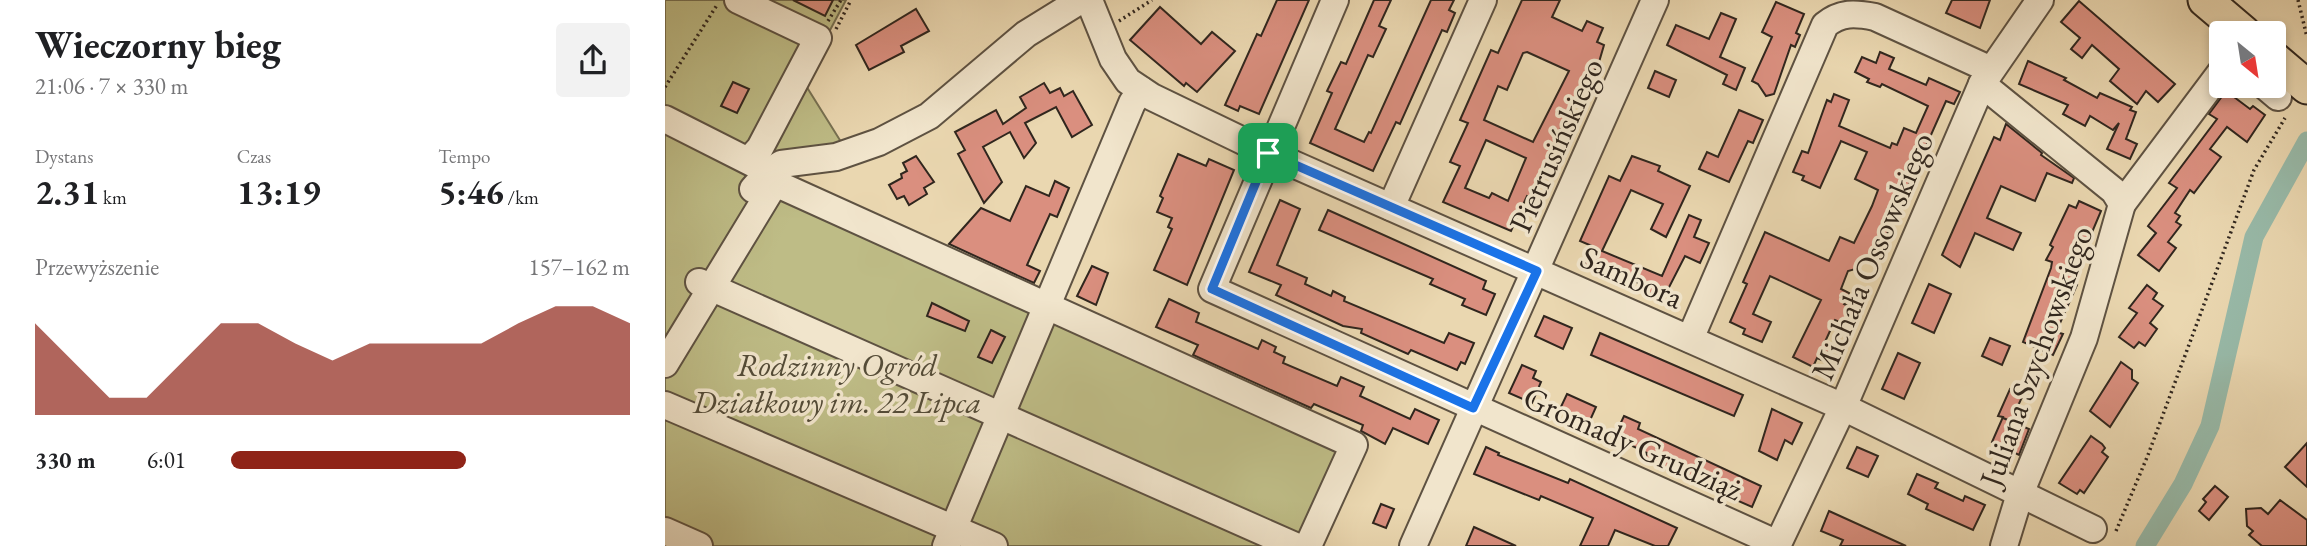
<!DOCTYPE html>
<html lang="pl">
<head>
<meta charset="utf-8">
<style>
  body { margin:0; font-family:"EB Garamond",serif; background:#f2f2f2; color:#202124; height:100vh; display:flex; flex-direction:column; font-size:26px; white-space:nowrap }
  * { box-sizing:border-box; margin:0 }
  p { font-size:23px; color:#757577 }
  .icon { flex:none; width:38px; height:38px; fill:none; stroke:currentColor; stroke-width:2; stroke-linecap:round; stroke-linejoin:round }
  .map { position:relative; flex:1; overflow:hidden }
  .details { display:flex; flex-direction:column; background:#fff; width:665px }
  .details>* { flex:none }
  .needle { width:46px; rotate:150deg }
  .controls { position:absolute; left:1544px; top:21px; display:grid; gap:14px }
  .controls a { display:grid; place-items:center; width:77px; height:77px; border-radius:7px; background:#fff; box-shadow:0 4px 10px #0003; font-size:35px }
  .pin { position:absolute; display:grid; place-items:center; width:60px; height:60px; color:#fff; margin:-30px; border-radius:14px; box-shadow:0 4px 10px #0006 }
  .round { display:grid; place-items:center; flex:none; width:74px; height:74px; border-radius:7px; background:#f2f2f2 }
  .summary { display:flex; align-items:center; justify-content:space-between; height:119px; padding:0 35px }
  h1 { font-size:38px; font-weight:700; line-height:52px }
  .metrics { display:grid; grid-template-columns:repeat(3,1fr); gap:10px; height:119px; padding:7px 35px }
  .metrics div { display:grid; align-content:center }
  .metrics b { font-size:35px; font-weight:700 }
  .metrics small { font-size:19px; font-weight:400 }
  .metrics p { font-size:19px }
  .chart { height:196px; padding:14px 35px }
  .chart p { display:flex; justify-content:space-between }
  .chart svg { width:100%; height:126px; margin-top:7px; fill:#8f2418; opacity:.7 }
  ul { padding:0 35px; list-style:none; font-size:23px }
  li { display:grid; grid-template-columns:112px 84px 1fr; align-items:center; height:52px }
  li i { height:18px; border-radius:9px; background:#8f2418 }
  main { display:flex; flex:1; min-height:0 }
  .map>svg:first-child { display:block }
  .green { fill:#bebc86; stroke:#777152; stroke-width:2 }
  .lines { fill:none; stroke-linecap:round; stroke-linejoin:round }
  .canal { stroke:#98baa9; stroke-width:19 }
  .building { fill:#da8f7f; stroke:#30261e; stroke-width:2; fill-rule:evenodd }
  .minor-casing { stroke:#5e5242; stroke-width:30 }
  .major-casing { stroke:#30261e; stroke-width:37 }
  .path { stroke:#30261e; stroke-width:3.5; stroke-dasharray:2 3.5; stroke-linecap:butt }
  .minor { stroke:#f1e5cc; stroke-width:26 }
  .major { stroke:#ead7b0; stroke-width:33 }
  .route-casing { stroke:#fff; stroke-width:14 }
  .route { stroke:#1a73e8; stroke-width:9 }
  .labels { text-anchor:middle; stroke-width:7; stroke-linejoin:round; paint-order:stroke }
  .street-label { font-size:32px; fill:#30261e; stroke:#f1e5cc }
  .park-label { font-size:32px; font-style:italic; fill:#544c38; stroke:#f1e5cc }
</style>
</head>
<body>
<main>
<section class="details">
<div class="summary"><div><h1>Wieczorny bieg</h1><p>21:06 · 7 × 330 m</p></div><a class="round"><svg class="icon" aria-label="share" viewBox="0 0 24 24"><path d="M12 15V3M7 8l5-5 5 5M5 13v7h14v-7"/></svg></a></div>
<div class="metrics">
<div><p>Dystans</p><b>2.31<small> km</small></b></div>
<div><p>Czas</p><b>13:19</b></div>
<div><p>Tempo</p><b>5:46<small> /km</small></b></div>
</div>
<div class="chart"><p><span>Przewyższenie</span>157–162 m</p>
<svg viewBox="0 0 160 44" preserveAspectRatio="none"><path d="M0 44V12L10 25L20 38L30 38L40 25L50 12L60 12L70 19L80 25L90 19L100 19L110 19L120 19L130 12L140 6L150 6L160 12V44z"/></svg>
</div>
<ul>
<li><b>330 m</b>6:01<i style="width:59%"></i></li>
</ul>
</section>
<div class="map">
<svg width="1642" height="546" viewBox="0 0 1642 546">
  <rect width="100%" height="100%" fill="#ead7b0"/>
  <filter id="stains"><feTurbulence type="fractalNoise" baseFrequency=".00286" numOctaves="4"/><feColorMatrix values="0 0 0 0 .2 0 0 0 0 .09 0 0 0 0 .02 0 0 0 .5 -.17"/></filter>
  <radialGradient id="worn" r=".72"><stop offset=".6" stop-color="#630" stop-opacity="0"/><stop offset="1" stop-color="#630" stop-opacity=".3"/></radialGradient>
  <path class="green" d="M0 0H181L138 81 178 145 109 176 696 442 648 546H0Z"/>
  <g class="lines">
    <path class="canal" d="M1480 546 1518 484 1545 426 1589 237 1642 141"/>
  </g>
  <g class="building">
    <path d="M128 0H168L160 16Z"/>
    <path d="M612 0H644L594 114 575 106 573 111 560 105 592 34 596 36Z"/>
    <path d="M709 0H726L714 26 721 29 708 57 703 55 670 129 699 142 704 132 706 133 766 0H789L784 10 790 13 782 32 777 30 735 124 731 122 708 171 645 143 667 93 662 91 676 62 681 64Z"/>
    <path d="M857 0H895L887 17 917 31 922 21 938 28 932 42 939 45 934 62 909 107 906 106 891 139 895 141 869 199 862 196 846 231 778 202 795 166 785 162 803 123 795 120 826 50 833 53ZM862 52 904 71 868 142 819 120 833 86 842 90 858 53ZM821 140 861 158 843 201 827 193 824 198 800 188Z"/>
    <path d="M1287 0H1325L1315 28 1281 13Z"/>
    <path d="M1414 1 1510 84 1493 102 1481 91 1472 104 1445 81 1454 69 1427 45 1417 58 1406 49 1415 38 1396 22Z"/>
    <path d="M1111 2 1139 14 1131 33 1135 35 1130 47 1126 45 1109 94 1101 96 1093 84 1087 81 1107 37 1097 32Z"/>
    <path d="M495 7 536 44 547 32 570 51 532 92 521 83 519 86 465 40Z"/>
    <path d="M251 9 264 31 236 46 239 52 204 70 191 45Z"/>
    <path d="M1056 13 1071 19 1055 57 1080 68 1071 90 1058 84 1062 75 1002 45 1011 25 1044 39Z"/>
    <path d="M1215 52 1229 58 1224 69 1261 85 1264 78 1295 92 1289 104 1281 101 1218 243V253L1209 264 1198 259 1194 268 1183 271 1176 289 1184 293 1179 304 1189 309 1182 325 1170 320 1159 344 1166 347 1159 361 1152 358 1148 367 1128 357 1156 300 1105 276 1088 314 1106 322 1097 342 1078 334 1080 329 1065 322 1082 284 1078 282 1100 232 1164 261 1175 237 1189 243 1207 206 1213 190 1190 179 1202 152 1176 141 1155 188 1137 180 1139 176 1128 172 1137 151 1143 153 1162 100 1166 102 1169 94 1184 100 1174 126 1225 148 1227 143 1232 145 1239 128 1251 133 1263 106 1217 84 1215 87 1202 82 1204 79 1190 72 1197 57 1211 63Z"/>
    <path d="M1363 61 1401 78 1399 80 1432 98 1435 93 1467 107 1465 110 1471 112 1461 139 1472 144 1465 159 1442 149 1454 123 1448 130 1425 116 1420 126 1398 114 1403 105 1354 84Z"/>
    <path d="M990 71 1011 80 1004 97 983 88Z"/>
    <path d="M68 82 84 89 72 113 56 106Z"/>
    <path d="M379 83 385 93 395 88 399 96 408 91 427 125 407 137 391 107 360 123 371 143 359 158 345 132 318 147 337 182 319 203 293 154 300 150 290 132 331 110 338 124 361 108 355 97Z"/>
    <path d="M1561 91 1585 109 1588 106 1600 115 1582 142 1562 127 1545 149 1556 157 1529 193 1525 190 1510 213 1515 216 1511 222 1516 225 1503 242 1511 248 1494 271 1473 255 1491 233 1483 226 1512 188 1504 183 1552 119 1544 114Z"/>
    <path d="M1074 110 1098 120 1088 143 1083 141 1064 182 1034 169 1042 152 1053 157Z"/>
    <path d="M1341 124 1377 153 1376 155 1409 178 1407 183 1382 173 1370 201 1336 186 1322 218 1356 233 1348 250 1310 233 1295 267 1277 255 1329 137 1335 140Z"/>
    <path d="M513 154 541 166 544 159 569 170 522 285 489 270 507 229 503 227 507 218 492 212 498 198 495 196Z"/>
    <path d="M251 156 269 182 259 188 262 194 244 205 239 196 232 199 224 185 237 178 236 174 242 171 238 163Z"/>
    <path d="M967 156 995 166 993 171 1025 186 1001 237 986 229 998 204 966 190 937 251 997 276 1024 215 1036 220 1029 237 1044 243 1035 263 1020 256 998 299 977 290 979 285 951 274 950 278 919 264 927 246 915 241 944 176 955 181Z"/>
    <path d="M390 181 404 188 392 217 385 214 362 265 375 271 369 283 284 244 316 208 345 221 361 186 384 196Z"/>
    <path d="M615 200 635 209 612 265 642 278 640 284 666 296 668 291 680 297 679 301 779 343 784 333 809 343 800 364 796 362 792 370 746 350 743 354 696 333 697 329 678 326 611 295 616 285 584 272Z"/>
    <path d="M1414 201 1436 211 1406 282 1412 285 1391 332 1398 334 1388 355 1358 342 1386 268 1387 262 1381 260 1388 247 1385 245 1404 205 1411 208Z"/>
    <path d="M663 210 821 281 818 289 830 294 821 315 797 305 800 299 765 284 768 279 654 230Z"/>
    <path d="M427 266 443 273 431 305 412 296Z"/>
    <path d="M1264 284 1286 294 1269 333 1247 323Z"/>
    <path d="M1482 285 1492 293 1488 299 1498 306 1485 323 1492 329 1480 346 1474 342 1469 348 1454 337 1472 313 1464 308Z"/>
    <path d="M504 299 534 313 531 322 593 349 597 340 611 347 609 352 620 357 618 363 672 386 676 377 699 387 695 396 745 419 750 409 774 420 763 444 728 428 720 444 696 431 698 425 649 404 646 408 528 355 533 345 491 327Z"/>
    <path d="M267 303 304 321 300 331 262 316Z"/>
    <path d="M879 316 907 328 898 349 870 336Z"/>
    <path d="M326 330 340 337 327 363 313 357Z"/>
    <path d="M935 333 1078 395 1069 416 926 355Z"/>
    <path d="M1325 338 1345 346 1337 365 1317 356Z"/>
    <path d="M1233 353 1255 363 1239 399 1217 389Z"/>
    <path d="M1456 362 1467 370V379L1473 383 1445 427 1425 411Z"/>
    <path d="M857 365 871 371 868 378 876 382 867 403 844 393Z"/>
    <path d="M1345 389 1358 395 1346 421 1338 418 1364 429 1354 455 1327 442 1338 417 1333 416Z"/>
    <path d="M902 394 931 407 922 427 901 418 903 415 894 411Z"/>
    <path d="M1107 409 1137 423 1127 444 1120 440 1112 460 1094 451Z"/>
    <path d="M959 416 975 423 973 429 1096 486 1087 507 980 460 982 453 949 437Z"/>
    <path d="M1426 436 1437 444 1440 448 1437 452 1443 457 1419 493 1415 490 1412 494 1394 483Z"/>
    <path d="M1642 443V487L1620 467Z"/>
    <path d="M821 447 834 453 833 455 903 483 905 479 1012 528 1003 546H990L950 530 943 546H915L928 518 876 496 874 500 809 474Z"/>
    <path d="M1192 447 1213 456 1203 477 1182 468Z"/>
    <path d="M1252 474 1273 483 1270 488 1298 501 1300 496 1320 505 1308 530 1261 509 1263 504 1243 494Z"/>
    <path d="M1550 486 1563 497 1544 520 1534 511 1541 502 1538 499Z"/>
    <path d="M1615 500 1642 520V546H1597L1584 535 1588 531 1582 526 1581 509 1596 508 1603 514Z"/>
    <path d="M716 504 729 509 721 528 708 523Z"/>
    <path d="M1164 511 1241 546H1175L1178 540 1156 531Z"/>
    <path d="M809 527 851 546H801Z"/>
  </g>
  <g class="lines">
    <defs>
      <g id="minor">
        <path d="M73 0 153 38 95 148 85 159"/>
        <path d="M424 0 448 59 463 81 487 97 603 153 1178 407 1428 529"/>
        <path d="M670 0 547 289 1113 544"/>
        <path d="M1317 84 1449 191 1457 204 1419 338 1355 494 1339 546"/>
        <path d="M1600 86 1613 97"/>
        <path d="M0 119 99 169"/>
        <path d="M88 189 103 172 116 164 171 157 214 142 264 116 361 34 416 0"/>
        <path d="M1457 204 1556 72"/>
        <path d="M726 207 818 0"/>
        <path d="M34 282 630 546"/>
        <path d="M1025 339 1160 25C1176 12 1190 13 1210 17L1324 69"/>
        <path d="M0 364 110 183 689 445 643 546"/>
        <path d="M0 405 329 546"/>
        <path d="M0 531 34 546"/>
        <path d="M281 546 467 103 476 90"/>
        <path d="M748 546 990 0"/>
        <path d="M1112 546 1178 407 1317 84 1375 0"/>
      </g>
      <g id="major">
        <path d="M1540 0 1579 33"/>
        <path d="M1608 58 1642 87"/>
      </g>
    </defs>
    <use href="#minor" class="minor-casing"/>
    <use href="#major" class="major-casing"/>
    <g class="path">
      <path d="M1633 0 1642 37"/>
      <path d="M163 21 176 0"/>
      <path d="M454 21 487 0"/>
      <path d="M171 29 186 0"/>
      <path d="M0 87 52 5"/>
      <path d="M1451 531 1483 455 1589 170 1620 118"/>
    </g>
    <use href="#minor" class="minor"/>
    <use href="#major" class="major"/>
  </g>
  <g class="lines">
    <defs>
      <path id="route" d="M603 153 872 271 808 408 547 289Z"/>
    </defs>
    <use href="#route" class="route-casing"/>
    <use href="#route" class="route"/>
  </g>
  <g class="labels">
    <g class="street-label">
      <text transform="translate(891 145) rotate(-66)" y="11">Pietrusińskiego</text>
      <text transform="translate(1207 256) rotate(-67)" y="11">Michała Ossowskiego</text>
      <text transform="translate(967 277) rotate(24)" y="11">Sambora</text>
      <text transform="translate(1371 356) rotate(-70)" y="11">Juliana Szychowskiego</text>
      <text transform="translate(968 443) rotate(24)" y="11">Gromady Grudziąż</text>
    </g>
    <g class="park-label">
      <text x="172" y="376">Rodzinny Ogród<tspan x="172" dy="37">Działkowy im. 22 Lipca</tspan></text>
    </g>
  </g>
  <rect width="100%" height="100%" filter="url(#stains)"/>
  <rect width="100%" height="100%" fill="url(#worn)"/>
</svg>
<div class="controls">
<a><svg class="needle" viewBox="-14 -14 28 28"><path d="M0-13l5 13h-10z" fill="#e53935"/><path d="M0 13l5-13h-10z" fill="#757577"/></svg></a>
</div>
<div class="pin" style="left:603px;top:153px;background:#1e9e55"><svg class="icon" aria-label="arrive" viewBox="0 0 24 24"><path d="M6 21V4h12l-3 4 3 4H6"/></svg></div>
</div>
</main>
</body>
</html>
